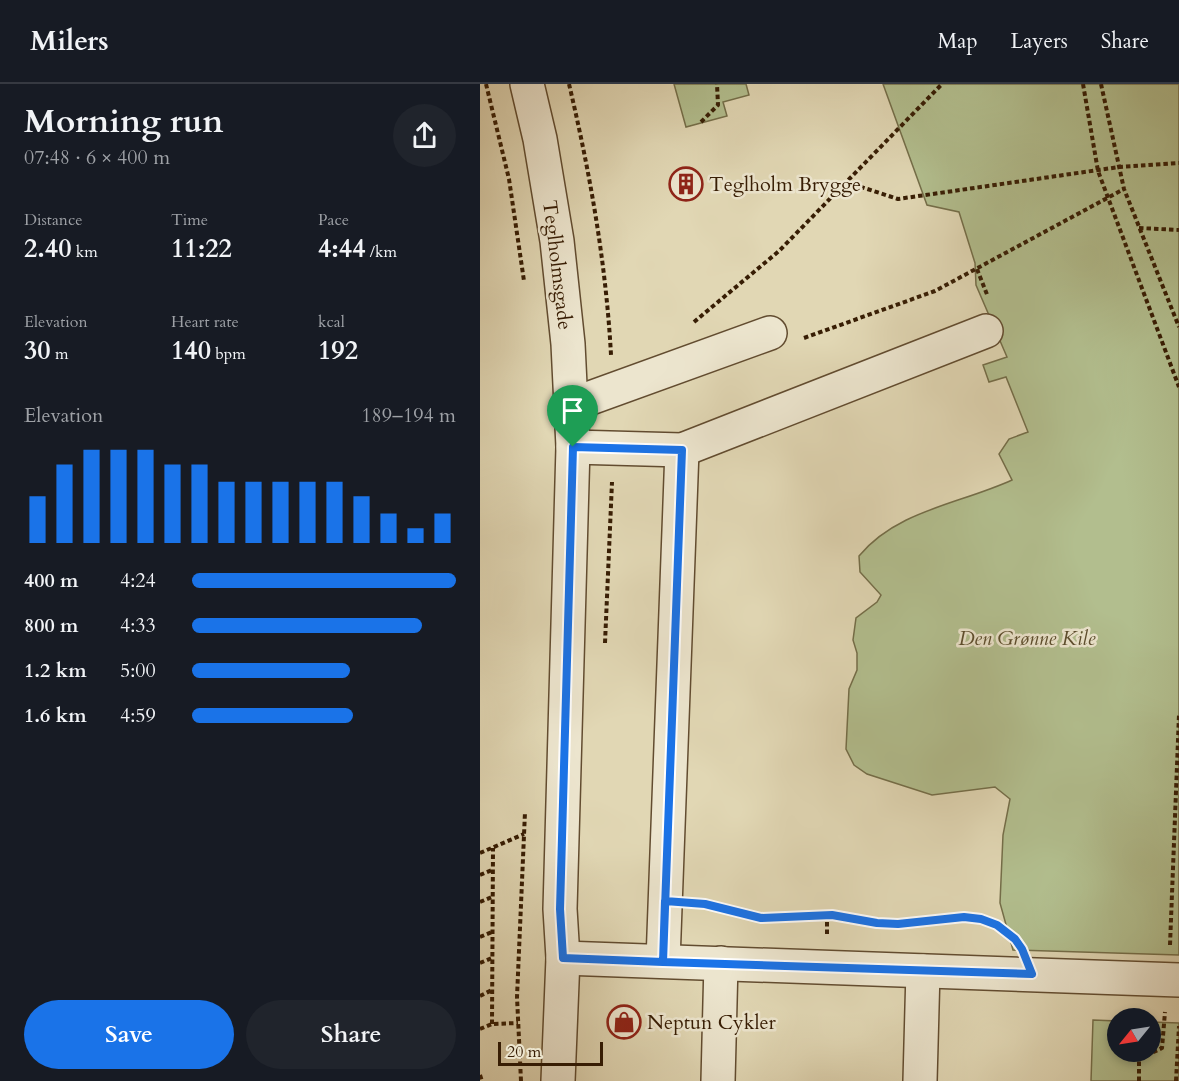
<!DOCTYPE html>
<html lang="en">
<head>
<meta charset="utf-8">
<style>
  body { margin:0; font-family:Cardo,serif; background:#20242c; color:#f1f3f6; height:100vh; display:flex; flex-direction:column; font-size:22px; white-space:nowrap }
  * { box-sizing:border-box; margin:0 }
  p { font-size:20px; color:#9ea1a6 }
  .icon { flex:none; width:33px; height:33px; fill:none; stroke:currentColor; stroke-width:2; stroke-linecap:round; stroke-linejoin:round }
  .map { position:relative; flex:1; overflow:hidden }
  .details { display:flex; flex-direction:column; background:#171b24; width:480px }
  .details>* { flex:none }
  .needle { width:39px; rotate:240deg }
  .fabs { position:absolute; left:627px; top:924px; display:grid; gap:12px }
  .fabs a { display:grid; place-items:center; width:54px; height:54px; border-radius:50%; background:#171b24; box-shadow:0 3px 9px #0003; font-size:30px }
  .scale { position:absolute; left:18px; bottom:15px; width:105px; box-sizing:border-box; padding-left:6px; border:3px solid #371d04; border-top:0; font-size:16px; line-height:21px; white-space:nowrap; color:#371d04; -webkit-text-stroke:4px #ece5ce; paint-order:stroke }
  .pin { position:absolute; display:grid; place-items:center; width:51px; height:51px; color:#fff; margin:-62px -26px; border-radius:50% 50% 50% 0; rotate:-45deg; box-shadow:0 0 6px #0007 }
  .pin .icon { rotate:45deg }
  .round { display:grid; place-items:center; flex:none; width:63px; height:63px; border-radius:32px; background:#20242c }
  .head { display:flex; align-items:center; justify-content:space-between; height:102px; padding:0 24px }
  h1 { font-size:33px; font-weight:700; line-height:45px }
  .metrics { display:grid; grid-template-columns:repeat(3,1fr); gap:9px; height:102px; padding:6px 24px }
  .metrics div { display:grid; align-content:center }
  .metrics b { font-size:26px; font-weight:700 }
  .metrics small { font-size:16px; font-weight:400 }
  .metrics p { font-size:16px }
  .chart { height:168px; padding:12px 24px }
  .chart p { display:flex; justify-content:space-between }
  .chart svg { width:100%; height:108px; margin-top:6px; stroke:#1a73e8; stroke-width:6 }
  .primary-button { display:flex; gap:12px; margin-top:auto; padding:12px 24px }
  .primary-button a { flex:1; height:69px; border-radius:36px; background:#1a73e8; color:#fff; font-size:24px; font-weight:700; line-height:69px; text-align:center }
  .primary-button a+a { background:#20242c; color:#f1f3f6 }
  ul { padding:0 24px; list-style:none; font-size:20px }
  li { display:grid; grid-template-columns:96px 72px 1fr; align-items:center; height:45px }
  li i { height:15px; border-radius:8px; background:#1a73e8 }
  header { display:flex; align-items:center; gap:36px; box-sizing:border-box; height:84px; padding:0 30px; background:#171b24; border-bottom:2px solid #363941 }
  header strong { font-size:28px }
  nav { display:flex; gap:33px; margin-inline-start:auto; font-size:21px }
  main { display:flex; flex:1; min-height:0 }
  .map>svg:first-child { display:block }
  .green { fill:#b2be8e; stroke:#746e49; stroke-width:1.5 }
  .lines { fill:none; stroke-linecap:round; stroke-linejoin:round }
  .minor-casing { stroke:#624c30; stroke-width:36 }
  .path { stroke:#371d04; stroke-width:4; stroke-dasharray:4.5 3; stroke-linecap:butt }
  .minor { stroke:#ece5ce; stroke-width:33 }
  .route-casing { stroke:#fff; stroke-width:12 }
  .route { stroke:#1a73e8; stroke-width:8 }
  .labels { text-anchor:middle; stroke-width:5; stroke-linejoin:round; paint-order:stroke }
  .poi-label { font-size:20px; fill:#371d04; stroke:#ece5ce; text-anchor:start }
  .street-label { font-size:20px; fill:#371d04; stroke:#ece5ce }
  .park-label { font-size:20px; font-style:italic; fill:#5c4d2d; stroke:#ece5ce }
</style>
</head>
<body>
<header>
<strong>Milers</strong>
<nav><a>Map</a><a>Layers</a><a>Share</a></nav>
</header>
<main>
<section class="details">
<div class="head"><div><h1>Morning run</h1><p>07:48 · 6 × 400 m</p></div><a class="round"><svg class="icon" aria-label="share" viewBox="0 0 24 24"><path d="M12 15V3M7 8l5-5 5 5M5 13v7h14v-7"/></svg></a></div>
<div class="metrics">
<div><p>Distance</p><b>2.40<small> km</small></b></div>
<div><p>Time</p><b>11:22</b></div>
<div><p>Pace</p><b>4:44<small> /km</small></b></div>
</div>
<div class="metrics">
<div><p>Elevation</p><b>30<small> m</small></b></div>
<div><p>Heart rate</p><b>140<small> bpm</small></b></div>
<div><p>kcal</p><b>192</b></div>
</div>
<div class="chart"><p><span>Elevation</span>189–194 m</p>
<svg viewBox="0 0 160 44" preserveAspectRatio="none"><path d="M5 44V25M15 44V12M25 44V6M35 44V6M45 44V6M55 44V12M65 44V12M75 44V19M85 44V19M95 44V19M105 44V19M115 44V19M125 44V25M135 44V32M145 44V38M155 44V32"/></svg>
</div>
<ul>
<li><b>400 m</b>4:24<i style="width:100%"></i></li>
<li><b>800 m</b>4:33<i style="width:87%"></i></li>
<li><b>1.2 km</b>5:00<i style="width:60%"></i></li>
<li><b>1.6 km</b>4:59<i style="width:61%"></i></li>
</ul>
<div class="primary-button"><a>Save</a><a>Share</a></div>
</section>
<div class="map">
<svg width="699" height="997" viewBox="0 0 699 997">
  <rect width="100%" height="100%" fill="#e1d7b4"/>
  <filter id="stains"><feTurbulence type="fractalNoise" baseFrequency=".00333" numOctaves="4"/><feColorMatrix values="0 0 0 0 .2 0 0 0 0 .09 0 0 0 0 .02 0 0 0 .5 -.17"/></filter>
  <radialGradient id="worn" r=".72"><stop offset=".6" stop-color="#630" stop-opacity="0"/><stop offset="1" stop-color="#630" stop-opacity=".3"/></radialGradient>
  <g class="green">
    <path d="M194 0H266L269 11 243 18 247 32 206 43Z"/>
    <path d="M403 0H699V871L533 866 520 819 523 751 530 715 515 703 452 711 387 690 374 681 366 665 369 605 377 586V569L373 556 376 534 397 518 401 511 380 488 379 472C417 426 480 420 532 396L519 370 529 355 548 348 526 293 509 298 503 281 527 273 496 201 495 179 479 128 447 121Z"/>
    <path d="M613 936 637 937 638 968H670L671 938 699 939V997H611Z"/>
  </g>
  <g class="lines">
    <defs>
      <g id="minor">
        <path d="M47 0 60 55 77 157 88 260 93 363 80 825 83 874 78 997"/>
        <path d="M91 321 290 249"/>
        <path d="M93 363 202 366 506 247"/>
        <path d="M83 874 699 896"/>
        <path d="M183 877 202 366"/>
        <path d="M238 997 241 879"/>
        <path d="M440 997 443 887"/>
      </g>
    </defs>
    <use href="#minor" class="minor-casing"/>
    <g class="path">
      <path d="M6 0 29 95 44 197"/>
      <path d="M89 0C110 89 126 179 131 271"/>
      <path d="M603 0 618 87 699 303"/>
      <path d="M621 0 644 105 699 243"/>
      <path d="M221 38 238 21 237 0"/>
      <path d="M366 98 418 115 639 83 699 79"/>
      <path d="M659 144 699 146"/>
      <path d="M497 185 508 213"/>
      <path d="M214 238 299 167 462 0"/>
      <path d="M324 254 455 207 644 105"/>
      <path d="M125 559 132 398"/>
      <path d="M0 769 44 750"/>
      <path d="M0 791 12 786"/>
      <path d="M0 818 12 813"/>
      <path d="M219 820C240 822 260 832 281 834 304 837 327 830 349 831 372 832 394 841 417 840 468 838 489 818 535 855"/>
      <path d="M347 850V831"/>
      <path d="M0 853 12 848"/>
      <path d="M690 861 699 631"/>
      <path d="M0 879 12 874"/>
      <path d="M0 912 12 906"/>
      <path d="M12 940 13 764"/>
      <path d="M0 945 12 940 38 939"/>
      <path d="M657 968 659 975"/>
      <path d="M0 991 2 997"/>
      <path d="M41 997 37 913 45 728"/>
      <path d="M659 997V975L682 964 685 928"/>
      <path d="M696 997 699 942"/>
    </g>
    <use href="#minor" class="minor"/>
  </g>
  <g class="lines">
    <defs>
      <path id="route" d="M93 363 80 825 83 874 183 878 185 817 225 820 281 834 352 831 397 839 418 840 484 833 501 835 517 841 535 855 542 865 552 890 183 878 202 366 93 363"/>
    </defs>
    <use href="#route" class="route-casing"/>
    <use href="#route" class="route"/>
  </g>
  <defs>
    <symbol id="building-ring" viewBox="-11 -11 22 22"><circle r="9.5" fill="#ece5ce" stroke="#8f2418" stroke-width="1.5"/><path d="M-4-6H4V6H1V3H-1V6H-4ZM-2.5-4.3h1.7v1.8h-1.7ZM.8-4.3h1.7v1.8H.8ZM-2.5-1h1.7V.8h-1.7ZM.8-1h1.7V.8H.8Z" fill="#8f2418"/></symbol>
    <symbol id="shop-ring" viewBox="-11 -11 22 22"><circle r="9.5" fill="#ece5ce" stroke="#8f2418" stroke-width="1.5"/><path d="M-5-2.5h2.3a2.7 3.5 0 0 1 5.4 0H5L5.5 6h-11ZM-1.5-2.5h3a1.5 2.3 0 0 0-3 0Z" fill="#8f2418"/></symbol>
  </defs>
  <g fill-rule="evenodd">
    <use href="#building-ring" x="187" y="81" width="38" height="38"/>
    <use href="#shop-ring" x="125" y="919" width="38" height="38"/>
  </g>
  <g class="labels">
    <g class="poi-label">
      <text x="229" y="107">Teglholm Brygge</text>
      <text x="167" y="945">Neptun Cykler</text>
    </g>
    <g class="street-label">
      <text transform="translate(78 181) rotate(83)" y="7">Teglholmsgade</text>
    </g>
    <g class="park-label">
      <text x="547" y="561">Den Grønne Kile</text>
    </g>
  </g>
  <rect width="100%" height="100%" filter="url(#stains)"/>
  <rect width="100%" height="100%" fill="url(#worn)"/>
</svg>
<div class="fabs">
<a><svg class="needle" viewBox="-14 -14 28 28"><path d="M0-13l5 13h-10z" fill="#e53935"/><path d="M0 13l5-13h-10z" fill="#9ea1a6"/></svg></a>
</div>
<div class="scale">20 m</div>
<div class="pin" style="left:93px;top:363px;background:#1e9e55"><svg class="icon" aria-label="arrive" viewBox="0 0 24 24"><path d="M6 21V4h12l-3 4 3 4H6"/></svg></div>
</div>
</main>
</body>
</html>
